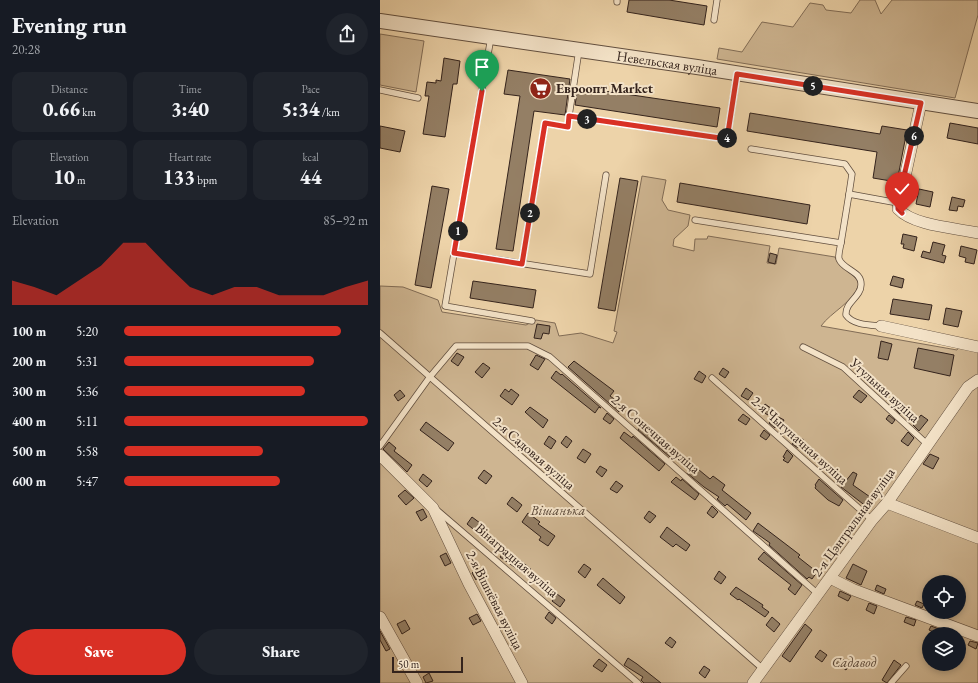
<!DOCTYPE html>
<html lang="en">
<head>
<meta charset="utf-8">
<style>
  body { margin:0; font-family:"EB Garamond",serif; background:#20242c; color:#f1f3f6; height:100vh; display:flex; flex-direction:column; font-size:15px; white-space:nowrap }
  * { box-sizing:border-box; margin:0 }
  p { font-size:13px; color:#9ea1a6 }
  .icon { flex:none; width:22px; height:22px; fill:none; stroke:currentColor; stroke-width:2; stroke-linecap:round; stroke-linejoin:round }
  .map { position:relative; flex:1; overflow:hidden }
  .details { display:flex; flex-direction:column; background:#171b24; width:380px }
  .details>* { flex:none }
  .fabs { position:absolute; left:542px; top:575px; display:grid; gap:8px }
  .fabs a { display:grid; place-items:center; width:44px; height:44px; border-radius:50%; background:#171b24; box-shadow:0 2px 6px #0003; font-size:20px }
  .scale { position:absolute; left:12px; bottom:10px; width:71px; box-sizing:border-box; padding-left:4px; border:2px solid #34231c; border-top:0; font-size:11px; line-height:14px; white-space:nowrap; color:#34231c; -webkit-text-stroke:3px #f3e2c7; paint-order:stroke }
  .pin { position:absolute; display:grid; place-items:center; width:34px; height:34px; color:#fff; margin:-41px -17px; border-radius:50% 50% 50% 0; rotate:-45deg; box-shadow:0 0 4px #0007 }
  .pin .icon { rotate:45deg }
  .km { position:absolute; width:20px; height:20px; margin:-10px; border-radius:50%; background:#222; color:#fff; font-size:11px; line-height:20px; text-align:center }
  .round { display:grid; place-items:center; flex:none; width:42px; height:42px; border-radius:21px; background:#20242c }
  .head { display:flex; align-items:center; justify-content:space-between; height:68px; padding:0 12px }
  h1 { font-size:22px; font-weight:800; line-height:30px }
  .stats { display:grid; grid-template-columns:repeat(3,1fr); gap:6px; height:68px; padding:4px 12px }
  .stats div { display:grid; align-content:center; border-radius:10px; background:#20242c; text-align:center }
  .stats b { font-size:20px; font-weight:800 }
  .stats small { font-size:11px; font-weight:400 }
  .stats p { font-size:11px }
  .chart { height:112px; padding:8px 12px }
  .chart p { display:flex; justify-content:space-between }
  .chart svg { width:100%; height:72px; margin-top:4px; fill:#d93025; opacity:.7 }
  .cta { display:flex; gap:8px; margin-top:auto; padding:8px 12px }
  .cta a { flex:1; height:46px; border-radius:24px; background:#d93025; color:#fff; font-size:16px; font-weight:800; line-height:46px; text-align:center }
  .cta a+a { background:#20242c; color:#f1f3f6 }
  ul { padding:0 12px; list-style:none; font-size:13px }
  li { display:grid; grid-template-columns:64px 48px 1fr; align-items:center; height:30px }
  li i { height:10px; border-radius:5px; background:#d93025 }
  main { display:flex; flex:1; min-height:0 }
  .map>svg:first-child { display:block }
  .green { fill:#ceb591; stroke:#816c56; fill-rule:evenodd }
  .building { fill:#947f65; stroke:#34231c }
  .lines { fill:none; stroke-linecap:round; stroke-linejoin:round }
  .service-casing { stroke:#624f3f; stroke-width:7 }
  .minor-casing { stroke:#624f3f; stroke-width:12 }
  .tertiary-casing { stroke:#624f3f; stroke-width:16 }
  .service { stroke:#f3e2c7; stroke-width:5.5 }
  .minor { stroke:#f3e2c7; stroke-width:11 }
  .tertiary { stroke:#f3e2c7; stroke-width:14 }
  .route-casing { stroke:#fff; stroke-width:8 }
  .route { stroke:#d93025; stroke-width:5 }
  .labels { text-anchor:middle; stroke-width:4; stroke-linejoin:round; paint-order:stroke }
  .street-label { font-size:14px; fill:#34231c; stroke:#f3e2c7 }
  .poi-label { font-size:14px; font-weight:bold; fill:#34231c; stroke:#f3e2c7; text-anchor:start }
  .park-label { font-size:14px; font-style:italic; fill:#5a4839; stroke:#f3e2c7 }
</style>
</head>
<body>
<main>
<section class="details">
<div class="head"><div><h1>Evening run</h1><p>20:28</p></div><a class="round"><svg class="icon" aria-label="share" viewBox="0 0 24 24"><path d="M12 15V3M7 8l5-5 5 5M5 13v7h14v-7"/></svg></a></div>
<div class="stats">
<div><p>Distance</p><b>0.66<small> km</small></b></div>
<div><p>Time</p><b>3:40</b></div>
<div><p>Pace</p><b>5:34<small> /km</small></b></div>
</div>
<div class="stats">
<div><p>Elevation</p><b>10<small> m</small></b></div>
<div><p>Heart rate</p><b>133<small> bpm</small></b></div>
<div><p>kcal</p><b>44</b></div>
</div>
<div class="chart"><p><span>Elevation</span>85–92 m</p>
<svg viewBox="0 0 160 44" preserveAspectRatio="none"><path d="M0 44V29L10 33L20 38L30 29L40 20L50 6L60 6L70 20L80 33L90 38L100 33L110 33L120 38L130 38L140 38L150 33L160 29V44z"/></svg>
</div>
<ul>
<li><b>100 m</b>5:20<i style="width:89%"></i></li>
<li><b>200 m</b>5:31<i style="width:78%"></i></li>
<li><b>300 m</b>5:36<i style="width:74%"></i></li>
<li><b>400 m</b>5:11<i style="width:100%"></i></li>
<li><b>500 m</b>5:58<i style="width:57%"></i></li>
<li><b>600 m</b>5:47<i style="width:64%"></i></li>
</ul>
<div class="cta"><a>Save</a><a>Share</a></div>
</section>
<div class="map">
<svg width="598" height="683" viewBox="0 0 598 683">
  <rect width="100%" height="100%" fill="#edd3a9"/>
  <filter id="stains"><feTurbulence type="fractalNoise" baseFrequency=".005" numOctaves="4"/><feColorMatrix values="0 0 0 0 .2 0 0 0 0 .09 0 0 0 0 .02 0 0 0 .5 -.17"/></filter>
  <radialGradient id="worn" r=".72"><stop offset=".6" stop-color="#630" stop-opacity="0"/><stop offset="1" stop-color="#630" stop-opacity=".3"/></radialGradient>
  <g class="green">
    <path d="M480 0H495L501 14 512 0H598V15L575 98 337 59 339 48 362 52 382 22 413 27 430 3 443 5 446 10 471 13Z"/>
    <path d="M0 34 44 41 36 92 0 85Z"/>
    <path d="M262 176 286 180 282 200 288 210 310 215 308 226 294 239 293 246 314 251 315 239H327L328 236 390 246 387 263 396 264 399 248 455 257C460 270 474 272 479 284 474 302 451 312 441 326L577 350 579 347 598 350V683H0V286L23 287 58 300 62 312 146 325 156 320 175 323 179 336 201 333 233 343 237 332 234 331ZM549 582H579V612H549ZM549 634H579V664H549Z"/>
  </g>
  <g class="building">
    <path d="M249 0H289L327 6 324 25 247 12Z"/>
    <path d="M64 58 80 61 77 84H73L65 137 43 134 49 96H45L47 82 56 83V80L61 81Z"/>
    <path d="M128 70 190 79 185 115 154 111 133 251 116 249 140 96 124 94Z"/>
    <path d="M198 87 340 108 337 127 195 105Z"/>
    <path d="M370 113 500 134 502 126 527 130 517 182 493 178 497 152 367 131Z"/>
    <path d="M570 123 598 128V144L567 138Z"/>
    <path d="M0 126 25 131 20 152 0 148Z"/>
    <path d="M240 178 258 181 235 311 218 308Z"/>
    <path d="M300 183 430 205 427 224 297 202Z"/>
    <path d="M52 186 69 189 51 288 35 285Z"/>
    <path d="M539 189 553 192 550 207 536 204Z"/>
    <path d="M572 197 585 200 583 207 578 206 577 211 569 210Z"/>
    <path d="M523 234 537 237 534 251 523 248 524 244H521Z"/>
    <path d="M553 242 565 245 562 255 566 256 564 263 541 257 543 251 550 253Z"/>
    <path d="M581 246 597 250 594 264 585 262 586 258 579 256Z"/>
    <path d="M390 253 397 255 395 264 388 262Z"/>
    <path d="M513 276 524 279 522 288 510 285Z"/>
    <path d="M93 281 156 290 153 308 90 298Z"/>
    <path d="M513 299 552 305 549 320 510 314Z"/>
    <path d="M566 308 582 311 578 327 563 324Z"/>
    <path d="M157 324 170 326 169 334 163 333 161 339 154 338Z"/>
    <path d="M501 341 512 344 508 360 498 358Z"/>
    <path d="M538 348 574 355 570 376 534 368Z"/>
    <path d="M77 353 84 357 78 366 71 361Z"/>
    <path d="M156 355 165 359 158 370 150 365Z"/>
    <path d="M194 361 234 391 230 396 244 406 239 412 188 367Z"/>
    <path d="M103 363 110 368 102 378 95 372Z"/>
    <path d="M343 368 349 372 345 378 339 374Z"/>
    <path d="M176 371 181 375 182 374 221 408 219 407 215 413 171 378Z"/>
    <path d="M319 371 326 376 322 383 314 379Z"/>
    <path d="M366 388 373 393 368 400 361 396Z"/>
    <path d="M125 389 129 392 131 389 139 395 132 405 120 396Z"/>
    <path d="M20 390 25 396 18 401 14 395Z"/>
    <path d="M479 390 487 396 481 403 473 397Z"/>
    <path d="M520 401 526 406 520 414 514 408Z"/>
    <path d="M385 404 392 409 388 415 381 411Z"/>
    <path d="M150 407 168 420 163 428 145 412Z"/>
    <path d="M227 413 234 419 230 424 223 419Z"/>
    <path d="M363 414 370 419 366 425 358 420Z"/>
    <path d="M395 415 404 420 400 428 396 426 395 428 389 423Z"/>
    <path d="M509 415 515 420 512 424 506 419Z"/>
    <path d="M541 415 548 420 539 431 533 425Z"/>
    <path d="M46 422 74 443 68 451 40 430Z"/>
    <path d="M263 423 295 451 290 457 258 430Z"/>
    <path d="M384 430 390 435 386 440 380 436Z"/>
    <path d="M244 432 252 438 253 436 285 464 279 471 240 438Z"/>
    <path d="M528 432 534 438 528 446 521 441Z"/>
    <path d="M169 436 176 441 171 449 164 444Z"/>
    <path d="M186 436 192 441 187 448 181 443Z"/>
    <path d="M417 436 424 440 418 448 412 444Z"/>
    <path d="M9 442 16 448 14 451 32 465 27 472 3 449Z"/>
    <path d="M203 449 211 454 205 463 197 458Z"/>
    <path d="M407 450 413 456 408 463 403 460 405 458 403 457Z"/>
    <path d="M550 454 559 458 553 469 543 464Z"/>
    <path d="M313 465 330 479 333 476 345 485 342 490 371 513 366 520 347 504 345 506 337 499 339 497 324 487 307 473Z"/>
    <path d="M220 466 227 470 222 477 216 472Z"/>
    <path d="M104 470 112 476 106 484 98 478Z"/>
    <path d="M473 472 477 474 473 485 493 499 487 507 461 487Z"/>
    <path d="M43 474 52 481 47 487 39 480Z"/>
    <path d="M296 477 301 481 302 479 319 494 315 500 291 482Z"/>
    <path d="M439 479 463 500 459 506 448 500 435 488 436 486 435 485Z"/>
    <path d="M236 481 243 486 237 493 230 489Z"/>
    <path d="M25 490 34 498 26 505 18 496Z"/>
    <path d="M132 497 142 505 137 512 127 504Z"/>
    <path d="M332 506 338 512 333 518 327 513Z"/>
    <path d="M43 509 47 517 41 521 36 512Z"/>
    <path d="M269 511 276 516 270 523 264 518Z"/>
    <path d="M148 513 160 522 158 524 175 536 168 546 159 540 161 537 142 522Z"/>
    <path d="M92 517 104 526 98 533 87 524Z"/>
    <path d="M378 523 420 555 418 557 437 572 432 579 429 577 427 579 389 545 390 543 373 531Z"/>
    <path d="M287 527 310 545 306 551 296 544 293 547 280 537Z"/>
    <path d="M126 549 151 569 146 575 120 557Z"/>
    <path d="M384 552 422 585 415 595 408 589 411 585 378 559Z"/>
    <path d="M66 553 71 563 65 566 60 556Z"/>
    <path d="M204 564 211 569 205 578 198 572Z"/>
    <path d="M473 564 487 571 481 585 466 578Z"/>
    <path d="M97 568 102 574 96 580 92 573Z"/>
    <path d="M339 571 346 577 341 584 334 579Z"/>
    <path d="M223 578 245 597 240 604 217 585Z"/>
    <path d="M497 585 506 589 504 594 495 590Z"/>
    <path d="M356 587 383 605 382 607 389 612 385 617 359 599 358 600 350 594Z"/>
    <path d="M460 591 471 596 468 601 458 596Z"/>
    <path d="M177 594 185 600 180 607 172 601Z"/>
    <path d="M537 601 544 604 542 608 535 605Z"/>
    <path d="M489 603 497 606 494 614 486 610Z"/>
    <path d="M169 612 176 618 172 624 165 618Z"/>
    <path d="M97 614 101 621 93 625 89 618Z"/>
    <path d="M392 617 400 624 394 632 386 625Z"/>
    <path d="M526 617 536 620 534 626 524 622Z"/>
    <path d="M25 620 30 629 22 634 17 624Z"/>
    <path d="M425 624 432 630 410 662 402 656Z"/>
    <path d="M551 626 572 634H558L549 630Z"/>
    <path d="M0 631 10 649 6 651 0 640Z"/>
    <path d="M290 637 296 642 292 648 285 643Z"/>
    <path d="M590 641 598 643 596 649 588 645Z"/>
    <path d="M440 650 447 655 442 662 435 657Z"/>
    <path d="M460 657 470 664 466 670 455 662Z"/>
    <path d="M248 658 257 664 281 683H264L261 680 263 677 244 665Z"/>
    <path d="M219 659 227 665 222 672 213 666Z"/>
    <path d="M514 660 521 665 507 683 502 680Z"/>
    <path d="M324 666 330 670 325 678 319 673Z"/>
    <path d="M49 673 53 681 46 683 43 677Z"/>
  </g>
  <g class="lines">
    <defs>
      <g id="service">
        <path d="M237 2V0"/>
        <path d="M334 20 337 0"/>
        <path d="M111 37 65 306 152 321"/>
        <path d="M0 90 38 98"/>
        <path d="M189 116 199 50"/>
        <path d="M371 149 465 164 472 174 469 194"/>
        <path d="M315 220 461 243 469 194 518 203"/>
        <path d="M461 243C460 248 458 255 459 259 463 270 482 271 481 285 481 297 465 302 466 315 473 325 489 325 501 326"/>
        <path d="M74 253 210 274 226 175"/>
        <path d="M142 264 165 123 188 127 189 116 347 139 357 74"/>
        <path d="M0 333 383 669"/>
        <path d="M423 347 463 367 547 444"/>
        <path d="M332 378 492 520"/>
        <path d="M0 446 49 378 76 346H148L170 357 438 594"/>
        <path d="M58 511 258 683"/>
        <path d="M511 683 526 666"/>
      </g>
      <g id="minor">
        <path d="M541 103 518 209C534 226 576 228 598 233"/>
        <path d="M501 326 598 347"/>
        <path d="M0 455 53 508 89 584 142 683"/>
        <path d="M507 503 598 538"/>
        <path d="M450 578 474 590 598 636"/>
        <path d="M0 617 37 683"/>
        <path d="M373 683 492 520 507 503 588 387 598 380"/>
      </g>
      <g id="tertiary">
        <path id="s1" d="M0 21 317 67 598 111"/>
      </g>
    </defs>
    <use href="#service" class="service-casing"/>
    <use href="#minor" class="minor-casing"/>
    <use href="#tertiary" class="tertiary-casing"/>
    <use href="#service" class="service"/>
    <use href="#minor" class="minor"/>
    <use href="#tertiary" class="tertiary"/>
  </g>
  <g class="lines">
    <defs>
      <path id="route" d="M102 91 74 253 142 264 165 123 188 127 189 116 347 139 357 74 541 103 518 202V209L522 213"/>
    </defs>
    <use href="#route" class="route-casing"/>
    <use href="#route" class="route"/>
  </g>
  <defs>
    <symbol id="supermarket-disc" viewBox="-11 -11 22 22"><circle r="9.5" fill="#8f2418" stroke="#f3e2c7"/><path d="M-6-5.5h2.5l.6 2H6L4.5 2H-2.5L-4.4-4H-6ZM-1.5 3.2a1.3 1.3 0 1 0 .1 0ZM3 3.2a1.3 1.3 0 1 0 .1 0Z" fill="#fff"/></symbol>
  </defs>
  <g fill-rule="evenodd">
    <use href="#supermarket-disc" x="148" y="76" width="25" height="25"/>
  </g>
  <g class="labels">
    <g class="street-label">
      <text dy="5" stroke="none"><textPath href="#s1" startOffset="290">Невельская вуліца</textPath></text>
      <text transform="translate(505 390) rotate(42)" y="5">Утульная вуліца</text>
      <text transform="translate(276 434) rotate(41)" y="5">2-я Сонечная вуліца</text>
      <text transform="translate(420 440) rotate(42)" y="5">2-я Чыгуначная вуліца</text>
      <text transform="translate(154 453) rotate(41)" y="5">2-я Садовая вуліца</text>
      <text transform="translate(473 522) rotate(-54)" y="5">2-я Цэнтральная вуліца</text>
      <text transform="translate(137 560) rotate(41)" y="5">Вінаградная вуліца</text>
      <text transform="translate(115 600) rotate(63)" y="5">2-я Вішнёвая вуліца</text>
    </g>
    <g class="poi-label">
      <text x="176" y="93">Евроопт Market</text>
    </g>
    <g class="park-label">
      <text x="178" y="515">Вішанька</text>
      <text x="474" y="667">Садавод</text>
    </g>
  </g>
  <rect width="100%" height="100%" filter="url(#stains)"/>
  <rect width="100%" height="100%" fill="url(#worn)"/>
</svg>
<div class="fabs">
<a><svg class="icon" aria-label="locate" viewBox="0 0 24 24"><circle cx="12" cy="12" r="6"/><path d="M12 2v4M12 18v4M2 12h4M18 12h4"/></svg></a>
<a><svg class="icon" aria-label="layers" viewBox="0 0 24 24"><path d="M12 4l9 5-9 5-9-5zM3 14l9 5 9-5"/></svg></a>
</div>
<div class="scale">50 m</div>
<div class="pin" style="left:102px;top:91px;background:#1e9e55"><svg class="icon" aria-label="arrive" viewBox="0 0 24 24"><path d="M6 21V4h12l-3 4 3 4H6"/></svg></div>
<div class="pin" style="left:522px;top:213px;background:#d93025"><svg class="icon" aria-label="check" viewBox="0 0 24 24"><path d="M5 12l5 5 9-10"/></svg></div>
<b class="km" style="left:78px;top:231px">1</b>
<b class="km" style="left:150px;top:213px">2</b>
<b class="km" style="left:207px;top:119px">3</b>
<b class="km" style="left:347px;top:138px">4</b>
<b class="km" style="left:433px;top:86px">5</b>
<b class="km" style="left:534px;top:136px">6</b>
</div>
</main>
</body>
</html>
